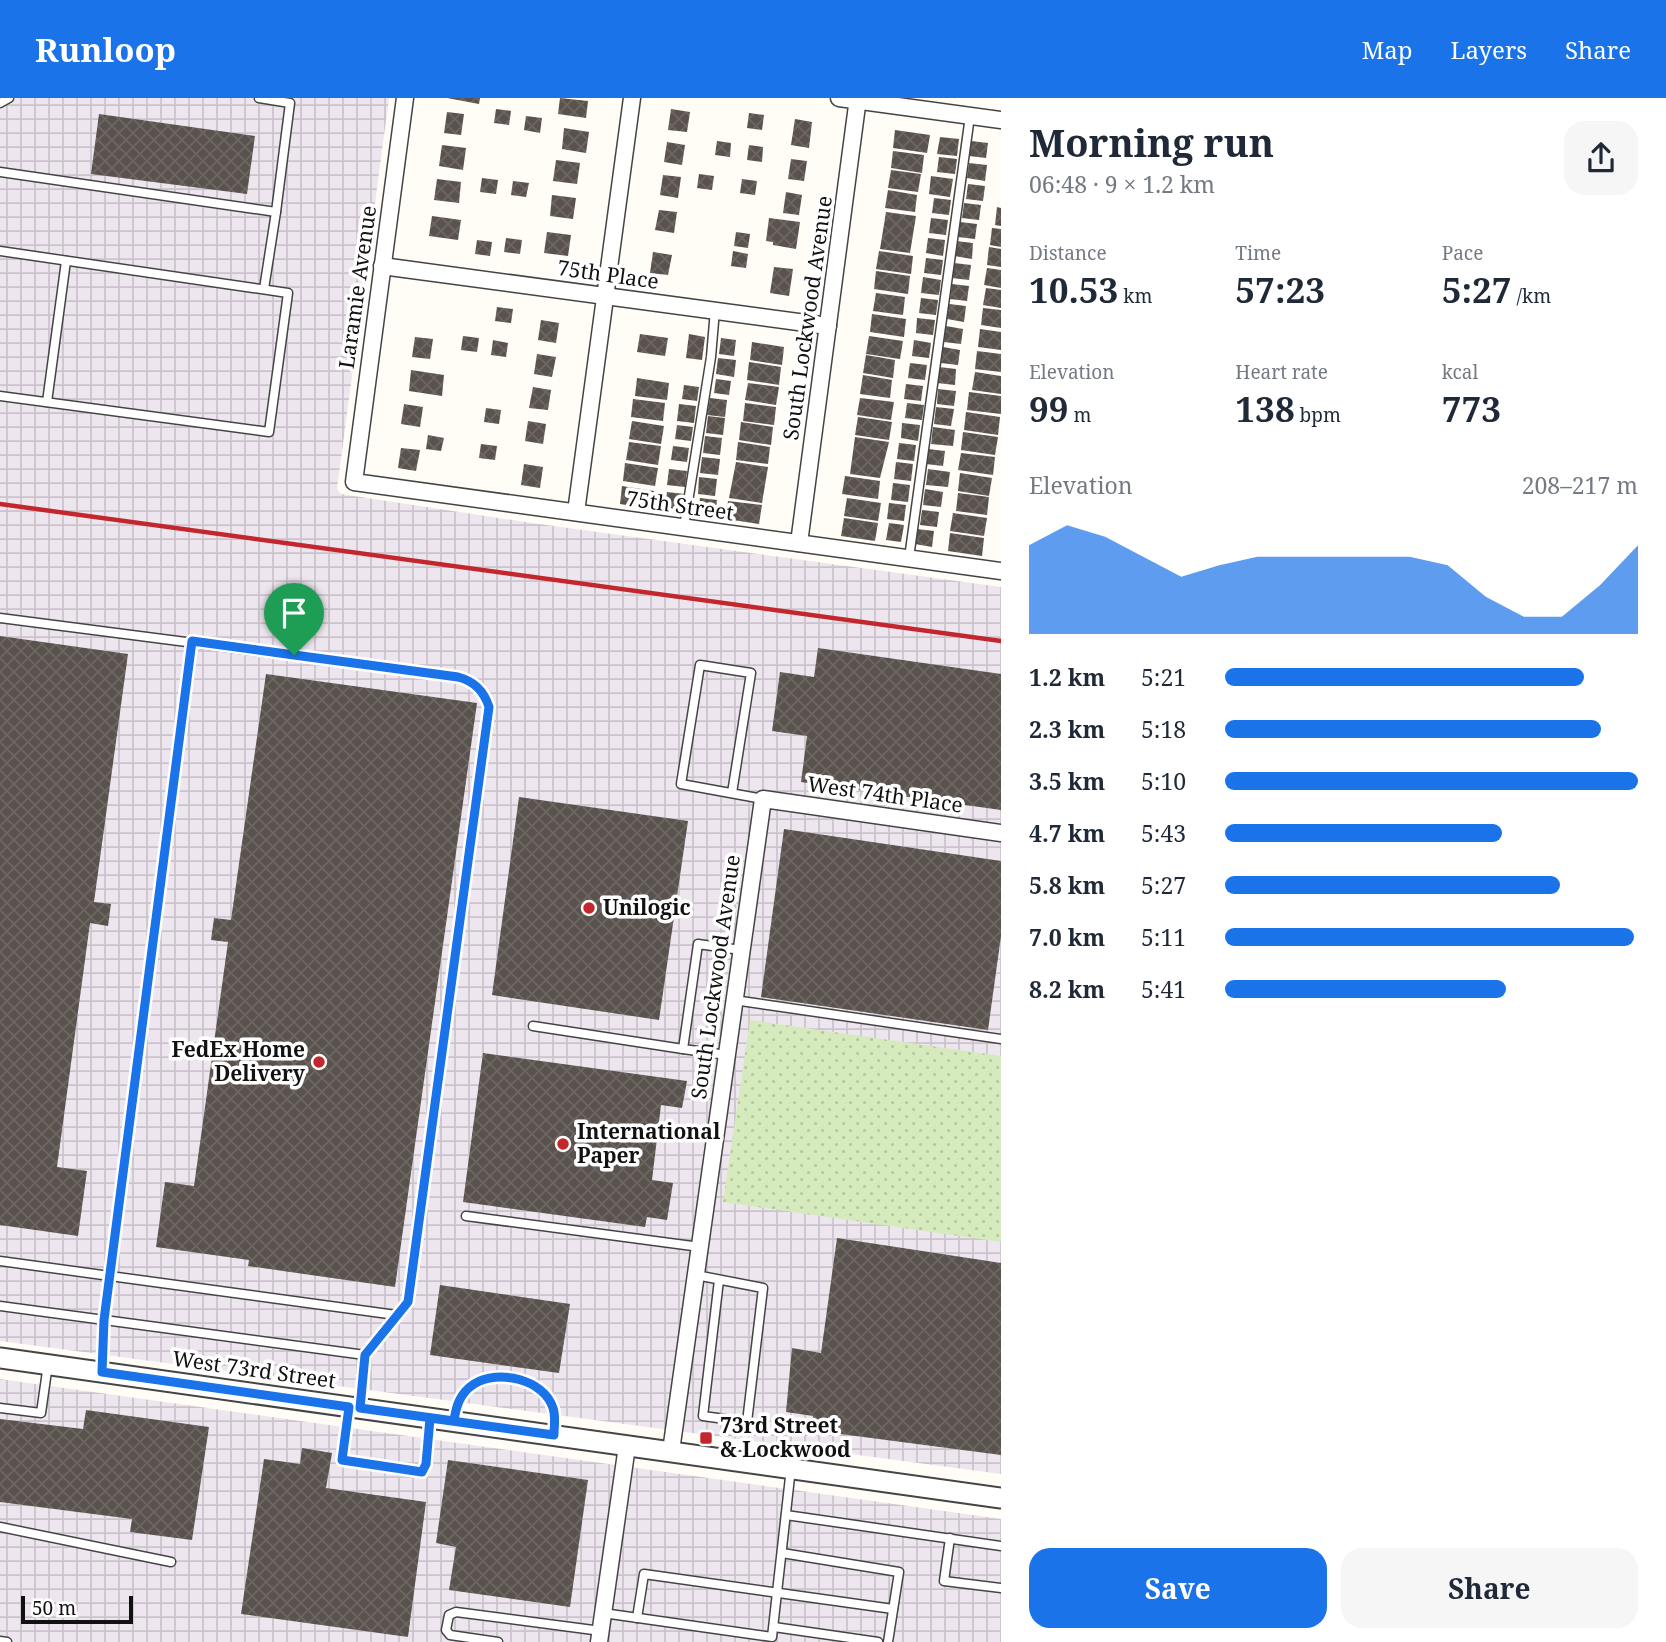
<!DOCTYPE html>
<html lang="en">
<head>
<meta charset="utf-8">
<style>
  body { margin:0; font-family:"Noto Serif",serif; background:#f6f6f7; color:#1f2937; height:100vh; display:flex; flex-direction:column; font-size:26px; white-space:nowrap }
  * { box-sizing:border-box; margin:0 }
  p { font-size:23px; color:#747a83 }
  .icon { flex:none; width:38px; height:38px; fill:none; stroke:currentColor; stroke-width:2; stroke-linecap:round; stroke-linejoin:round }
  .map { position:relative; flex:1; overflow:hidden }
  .panel { display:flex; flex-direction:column; background:#fff; width:665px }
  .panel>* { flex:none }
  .scale { position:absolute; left:21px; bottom:18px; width:112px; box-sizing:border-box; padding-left:7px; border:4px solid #111; border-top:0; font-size:19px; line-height:24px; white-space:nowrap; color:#111; -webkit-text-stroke:5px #fff; paint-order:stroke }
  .pin { position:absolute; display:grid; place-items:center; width:60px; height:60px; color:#fff; margin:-72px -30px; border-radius:50% 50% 50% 0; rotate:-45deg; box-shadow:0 0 7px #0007 }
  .pin .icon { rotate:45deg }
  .round { display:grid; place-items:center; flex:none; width:74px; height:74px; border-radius:21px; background:#f6f6f7 }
  .head { display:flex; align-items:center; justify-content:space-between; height:119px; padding:0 28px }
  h1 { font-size:38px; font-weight:700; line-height:52px }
  .metrics { display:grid; grid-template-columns:repeat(3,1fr); gap:10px; height:119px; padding:7px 28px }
  .metrics div { display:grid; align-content:center }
  .metrics b { font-size:35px; font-weight:700 }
  .metrics small { font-size:19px; font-weight:400 }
  .metrics p { font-size:19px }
  .chart { height:196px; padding:14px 28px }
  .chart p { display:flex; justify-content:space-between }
  .chart svg { width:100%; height:126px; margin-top:7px; fill:#1a73e8; opacity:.7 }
  .cta { display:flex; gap:14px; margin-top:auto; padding:14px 28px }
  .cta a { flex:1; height:80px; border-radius:21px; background:#1a73e8; color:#fff; font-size:28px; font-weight:700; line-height:80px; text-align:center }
  .cta a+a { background:#f6f6f7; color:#1f2937 }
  ul { padding:0 28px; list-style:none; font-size:23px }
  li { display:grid; grid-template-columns:112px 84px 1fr; align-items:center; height:52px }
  li i { height:18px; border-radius:9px; background:#1a73e8 }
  header { display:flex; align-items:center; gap:42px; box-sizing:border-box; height:98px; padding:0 35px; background:#1a73e8; color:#fff }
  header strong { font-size:33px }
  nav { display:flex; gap:38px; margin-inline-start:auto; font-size:24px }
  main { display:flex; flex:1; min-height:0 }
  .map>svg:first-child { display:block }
  .industrial { fill:url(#industrial-grid) }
  .grass { fill:url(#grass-dots) }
  .building { fill:url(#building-cross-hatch) }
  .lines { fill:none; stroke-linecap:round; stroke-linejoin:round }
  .service-casing { stroke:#444; stroke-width:11 }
  .minor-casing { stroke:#444; stroke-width:19 }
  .tertiary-casing { stroke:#444; stroke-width:23 }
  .service { stroke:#fff; stroke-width:8 }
  .minor { stroke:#fff; stroke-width:16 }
  .tertiary { stroke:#fff; stroke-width:19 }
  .rail { stroke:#c4262e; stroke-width:4.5 }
  .route-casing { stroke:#fff; stroke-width:14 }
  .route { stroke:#1a73e8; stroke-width:9 }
  .poi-dot { fill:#c4262e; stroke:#fff; stroke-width:2.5 }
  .labels { text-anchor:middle; stroke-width:7; stroke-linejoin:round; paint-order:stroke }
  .street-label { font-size:21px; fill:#111; stroke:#fff }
  .poi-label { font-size:21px; font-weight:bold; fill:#111; stroke:#fff; text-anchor:start }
</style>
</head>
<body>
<header>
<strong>Runloop</strong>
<nav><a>Map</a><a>Layers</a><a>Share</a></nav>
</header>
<main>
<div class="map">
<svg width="1001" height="1544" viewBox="0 0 1001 1544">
  <defs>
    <pattern id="industrial-grid" width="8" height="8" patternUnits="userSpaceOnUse" patternTransform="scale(1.75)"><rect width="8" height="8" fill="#eee6ef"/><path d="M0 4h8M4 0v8" fill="none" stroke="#cbc4cc"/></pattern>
    <pattern id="grass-dots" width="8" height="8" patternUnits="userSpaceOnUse" patternTransform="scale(1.75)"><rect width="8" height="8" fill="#d5ebbd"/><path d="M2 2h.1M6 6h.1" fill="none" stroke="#b6c8a1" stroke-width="1.8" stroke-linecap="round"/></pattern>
    <pattern id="building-cross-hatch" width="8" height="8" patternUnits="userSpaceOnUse" patternTransform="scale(1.75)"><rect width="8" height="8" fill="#5a524d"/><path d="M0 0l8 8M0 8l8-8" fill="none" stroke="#6d6662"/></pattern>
  </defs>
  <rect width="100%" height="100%" fill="#fffdf5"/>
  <g class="industrial">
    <path d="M0 0H389L337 391 341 396 532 425 1001 489V1376L0 1243Z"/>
    <path d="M0 1281 1001 1421V1544H0Z"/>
  </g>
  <path class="grass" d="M750 922 1001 958V1144L723 1104Z"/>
  <g class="building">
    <path d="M447 0H480L479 6Z"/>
    <path d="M560 0 588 3 586 20 558 16Z"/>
    <path d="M496 11 511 13 509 27 494 25Z"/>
    <path d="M671 11 690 14 687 34 668 32Z"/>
    <path d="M447 14 464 16 461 37 444 35Z"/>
    <path d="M749 15 764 17 762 32 747 30Z"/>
    <path d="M99 16 255 38 247 96 91 76Z"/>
    <path d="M526 18 542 20 540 35 524 32Z"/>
    <path d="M795 21 812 24 809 50 791 47Z"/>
    <path d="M564 30 589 34 586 55 562 51Z"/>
    <path d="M895 32 930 37 927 55 893 50Z"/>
    <path d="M940 39 959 41 957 58 937 56Z"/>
    <path d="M717 43 731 45 730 59 715 57Z"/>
    <path d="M971 43 988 45 986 60 969 58Z"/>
    <path d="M667 44 685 47 682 67 664 64Z"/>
    <path d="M442 47 466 50 463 72 439 68Z"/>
    <path d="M749 47 763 49 762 64 747 62Z"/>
    <path d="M893 53 924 57 922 75 891 70Z"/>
    <path d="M939 59 957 61 955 76 937 74Z"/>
    <path d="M791 61 807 63 804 83 788 81Z"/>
    <path d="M556 62 580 65 577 86 553 83Z"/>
    <path d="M969 65 987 67 985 83 967 80Z"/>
    <path d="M891 72 921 76 918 94 888 90Z"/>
    <path d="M699 76 714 78 712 92 697 90Z"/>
    <path d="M663 77 681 79 678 100 660 97Z"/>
    <path d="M931 78 953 81 950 99 929 96Z"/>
    <path d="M482 80 498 82 496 96 480 94Z"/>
    <path d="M437 81 461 84 459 105 434 102Z"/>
    <path d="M742 81 757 83 755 97 740 95Z"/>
    <path d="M513 83 529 85 526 99 511 97Z"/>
    <path d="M968 86 985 88 983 103 966 101Z"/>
    <path d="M888 92 917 97 915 114 885 110Z"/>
    <path d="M786 94 802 97 799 117 783 115Z"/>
    <path d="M552 97 576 100 573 121 550 118Z"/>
    <path d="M934 100 951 102 949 117 932 115Z"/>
    <path d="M964 105 981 107 979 122 962 120Z"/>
    <path d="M997 109 1001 110V128L995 127Z"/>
    <path d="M659 112 677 114 674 135 655 132Z"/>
    <path d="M886 114 916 118 910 155 880 151Z"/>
    <path d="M432 118 461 122 458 142 429 138Z"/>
    <path d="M769 120 800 124 796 151 773 147V144L766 143Z"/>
    <path d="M931 120 948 122 946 137 929 135Z"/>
    <path d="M960 124 977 126 975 141 958 139Z"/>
    <path d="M992 130 1001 131V149L990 147Z"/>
    <path d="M547 134 571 137 568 158 544 155Z"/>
    <path d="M736 134 750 136 748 150 734 148Z"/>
    <path d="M506 140 522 142 520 156 504 154Z"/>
    <path d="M928 140 945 142 943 158 926 155Z"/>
    <path d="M477 142 492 144 490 158 475 156Z"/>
    <path d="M956 143 973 145 972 161 954 158Z"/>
    <path d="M989 149 1001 151V169L987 167Z"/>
    <path d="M733 153 748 156 746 170 731 168Z"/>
    <path d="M879 153 913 158 911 176 876 171Z"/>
    <path d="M653 154 672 157 668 177 650 175Z"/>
    <path d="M926 160 943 162 941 177 924 175Z"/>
    <path d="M954 165 971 167 969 182 952 180Z"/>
    <path d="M774 169 793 171 789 198 770 195Z"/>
    <path d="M987 170 1001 172V190L984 187Z"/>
    <path d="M876 173 910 178 908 196 874 191Z"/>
    <path d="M923 179 941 182 939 197 921 195Z"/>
    <path d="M952 186 969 188 967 203 950 201Z"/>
    <path d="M986 190 1001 192V210L983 207Z"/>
    <path d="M876 195 905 199 903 217 873 213Z"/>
    <path d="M921 200 938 202 936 217 919 215Z"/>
    <path d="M949 206 966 208 964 224 947 221Z"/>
    <path d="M497 209 513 211 511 225 495 223Z"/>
    <path d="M983 210 1001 212V230L981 227Z"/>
    <path d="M872 216 906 221 904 239 870 234Z"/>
    <path d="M917 220 935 222 933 237 916 235Z"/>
    <path d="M541 222 559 225 556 245 538 242Z"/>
    <path d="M946 228 963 231 961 246 944 244Z"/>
    <path d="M980 231 1001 234V252L978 249Z"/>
    <path d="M640 236 668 240 665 258 637 254Z"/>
    <path d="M689 236 705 239 702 262 686 260Z"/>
    <path d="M463 238 479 240 477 254 461 252Z"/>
    <path d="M869 238 903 243 900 261 866 256Z"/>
    <path d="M415 239 433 241 430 261 412 259Z"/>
    <path d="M721 240 736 242 734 258 719 256Z"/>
    <path d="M493 242 508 245 506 259 491 257Z"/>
    <path d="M914 242 931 245 929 260 912 258Z"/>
    <path d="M752 244 784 249 782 267 750 262Z"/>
    <path d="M943 249 960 252 958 267 941 265Z"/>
    <path d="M977 253 1001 256V274L975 271Z"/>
    <path d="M537 256 556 259 552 279 534 276Z"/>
    <path d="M866 257 895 262 893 280 863 275Z"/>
    <path d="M718 260 736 262 734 279 716 276Z"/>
    <path d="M749 264 781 269 779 287 747 282Z"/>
    <path d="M910 265 927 267 925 282 908 280Z"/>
    <path d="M939 269 956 271 955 287 937 285Z"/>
    <path d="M411 272 444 277 442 298 409 293Z"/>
    <path d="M975 274 1001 278V296L972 292Z"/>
    <path d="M863 277 892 282 890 300 860 296Z"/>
    <path d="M637 280 669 285 667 302 635 298Z"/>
    <path d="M716 281 731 283 729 297 714 295Z"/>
    <path d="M748 285 779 289 776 307 745 302Z"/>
    <path d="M906 286 923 288 921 303 904 301Z"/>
    <path d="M684 287 699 289 697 303 682 301Z"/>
    <path d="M533 289 551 292 548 312 529 310Z"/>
    <path d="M938 291 956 293 954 308 937 306Z"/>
    <path d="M969 294 1001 298V316L967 312Z"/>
    <path d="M710 300 727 302 725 319 707 317Z"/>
    <path d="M860 300 894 304 891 322 857 317Z"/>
    <path d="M633 301 665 305 663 323 631 319Z"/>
    <path d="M745 305 776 309 774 327 743 323Z"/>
    <path d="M907 305 924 307 922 322 905 320Z"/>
    <path d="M404 306 423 309 420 329 401 326Z"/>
    <path d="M679 306 696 308 694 325 677 323Z"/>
    <path d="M936 309 954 311 951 328 934 326Z"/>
    <path d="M486 310 501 312 499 326 484 324Z"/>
    <path d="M966 314 1000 319 998 337 964 332Z"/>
    <path d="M708 318 725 320 723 337 706 335Z"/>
    <path d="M858 319 892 324 889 342 855 337Z"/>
    <path d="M528 323 546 326 543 346 525 343Z"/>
    <path d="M632 323 664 328 661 346 629 341Z"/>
    <path d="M741 324 773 329 771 347 739 342Z"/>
    <path d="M902 325 920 327 918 343 901 340Z"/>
    <path d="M677 327 693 329 691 343 675 341Z"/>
    <path d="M933 329 955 332 953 348 931 346Z"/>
    <path d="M963 334 998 339 995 357 961 352Z"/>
    <path d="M428 337 444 340 441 353 426 351Z"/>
    <path d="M705 338 722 340 720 357 703 355Z"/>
    <path d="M855 339 889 344 880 380 850 376Z"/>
    <path d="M629 344 661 348 658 367 626 362Z"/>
    <path d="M738 344 770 349 768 366 736 362Z"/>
    <path d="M899 345 916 347 914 363 897 361Z"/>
    <path d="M481 346 497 348 495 362 479 360Z"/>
    <path d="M673 348 689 350 687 364 671 362Z"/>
    <path d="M401 350 420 352 416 373 398 370Z"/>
    <path d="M928 351 945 353 943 368 926 366Z"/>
    <path d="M961 355 995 359 993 377 958 372Z"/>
    <path d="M702 359 720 361 718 377 700 375Z"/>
    <path d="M736 364 768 369 762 405 729 400Z"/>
    <path d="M896 364 913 366 911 383 894 381Z"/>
    <path d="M625 365 658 370 655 388 623 383Z"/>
    <path d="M524 366 543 369 540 390 521 387Z"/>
    <path d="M669 371 687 373 685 389 667 387Z"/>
    <path d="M928 371 950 374 948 389 926 387Z"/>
    <path d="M960 375 992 380 989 398 958 393Z"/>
    <path d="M845 378 880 383 878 401 842 396Z"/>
    <path d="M699 379 717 381 715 398 698 396Z"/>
    <path d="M893 385 910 387 908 404 891 402Z"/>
    <path d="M622 388 654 393 652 411 620 406Z"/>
    <path d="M925 391 943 394 941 409 923 407Z"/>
    <path d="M667 394 685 396 683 412 665 410Z"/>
    <path d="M958 395 989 399 987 417 956 413Z"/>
    <path d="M700 400 717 402 715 419 698 416Z"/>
    <path d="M847 400 881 405 878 423 844 418Z"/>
    <path d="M728 403 762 407 759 426 726 421Z"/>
    <path d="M889 405 906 407 904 423 887 421Z"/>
    <path d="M922 412 939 414 937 429 920 427Z"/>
    <path d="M953 415 987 420 984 438 950 433Z"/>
    <path d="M844 420 878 425 875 443 841 438Z"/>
    <path d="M889 425 904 427 901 444 886 442Z"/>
    <path d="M917 431 934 433 932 449 915 446Z"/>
    <path d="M950 435 984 440 982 458 948 453Z"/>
    <path d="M0 538 128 556 94 804 111 806 108 828 90 825 57 1069 87 1073 78 1138 0 1127Z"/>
    <path d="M818 550 1001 576V712L801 684 807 638 772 633 780 574 814 579Z"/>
    <path d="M266 576 477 605 395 1189 248 1168 249 1162 156 1149 165 1084 194 1088 228 844 211 842 214 820 231 822Z"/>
    <path d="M519 699 688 723 659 922 492 897Z"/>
    <path d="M784 731 1001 763V838L988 932 761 899Z"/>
    <path d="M483 955 687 983 682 1010 661 1007 652 1082 673 1085 667 1122 647 1119 645 1129 463 1104Z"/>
    <path d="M837 1140 1001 1165V1357L810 1332 813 1318 786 1314 792 1250 821 1255Z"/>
    <path d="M440 1187 570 1206 559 1275 430 1257Z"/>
    <path d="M86 1312 209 1329 192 1442 130 1434 132 1421 0 1404V1321L83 1331Z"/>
    <path d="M302 1350 332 1355 326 1390 426 1404 408 1539 241 1516 264 1361 300 1366Z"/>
    <path d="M448 1362 588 1382 570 1509 449 1492 456 1449 436 1445Z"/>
  </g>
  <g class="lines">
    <defs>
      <g id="service">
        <path d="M0 5 9 0"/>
        <path d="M0 74 276 114 290 5 259 0"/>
        <path d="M0 153 288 195 269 334 0 298"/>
        <path d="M264 191 276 114"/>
        <path d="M47 304 66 163"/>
        <path d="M684 429 711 259 715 212"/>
        <path d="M909 460 970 18"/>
        <path d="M0 520 458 579C474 583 483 593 489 609L408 1204 396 1217"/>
        <path d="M732 695 751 575 700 567 681 686 763 701"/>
        <path d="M734 902 1001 941"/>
        <path d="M533 928 683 951"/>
        <path d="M727 957 683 951 698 846 741 852"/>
        <path d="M466 1118 700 1149"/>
        <path d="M0 1163 396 1217 365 1257 360 1310"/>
        <path d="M696 1177 763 1190 747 1324 703 1318 719 1182"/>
        <path d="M0 1208 365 1257"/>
        <path d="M102 1274 104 1222 192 543"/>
        <path d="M349 1309 342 1362 422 1374 426 1366 430 1320"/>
        <path d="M0 1310 41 1315 48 1266"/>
        <path d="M454 1323C456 1308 460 1295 474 1286 498 1271 544 1281 553 1310 556 1319 554 1328 554 1337"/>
        <path d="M786 1417 1001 1448"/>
        <path d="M0 1429 171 1464"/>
        <path d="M950 1440 944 1483 1001 1490"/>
        <path d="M782 1455 899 1474 888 1544"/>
        <path d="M603 1515 772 1539 791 1370"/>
        <path d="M637 1520 644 1476 893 1511"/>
        <path d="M774 1529 878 1544"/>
        <path d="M0 1543 7 1544"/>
        <path d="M498 1544 450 1537 446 1532 449 1517 456 1514 601 1533"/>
      </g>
      <g id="minor">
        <path d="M405 0 354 384 1001 473"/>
        <path d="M839 0 1001 22"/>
        <path d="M382 168 828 228"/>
        <path d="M576 414 632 0"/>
        <path d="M799 445 858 0"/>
        <path d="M671 1353 763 701 1001 735"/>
        <path d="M599 1544 627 1348"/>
      </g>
      <path id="tertiary" d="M0 1260 1001 1400"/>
    </defs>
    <use href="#service" class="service-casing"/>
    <use href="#minor" class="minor-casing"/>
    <use href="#tertiary" class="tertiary-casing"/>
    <use href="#service" class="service"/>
    <use href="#minor" class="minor"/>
    <use href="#tertiary" class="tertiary"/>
    <path class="rail" d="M0 406 1001 543"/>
  </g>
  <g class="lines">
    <defs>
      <path id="route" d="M294 557 458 579C474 583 484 593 489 609L408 1204 365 1257 360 1310 454 1323C456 1308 460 1295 474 1286 498 1271 544 1281 553 1310 556 1319 554 1328 554 1337L430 1320 426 1366 422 1374 342 1362 349 1309 102 1274 104 1222 192 543 294 557"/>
    </defs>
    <use href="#route" class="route-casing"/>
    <use href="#route" class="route"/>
  </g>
  <g class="poi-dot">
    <circle cx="589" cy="810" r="7"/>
    <circle cx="319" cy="964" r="7"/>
    <circle cx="563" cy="1046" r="7"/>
    <rect x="699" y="1333" width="14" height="14" rx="3.5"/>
  </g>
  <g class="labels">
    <g class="street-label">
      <text transform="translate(608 177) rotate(8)" y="7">75th Place</text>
      <text transform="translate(358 189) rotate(-82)" y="7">Laramie Avenue</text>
      <text transform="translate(808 220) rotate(-82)" y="7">South Lockwood Avenue</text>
      <text transform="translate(680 408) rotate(8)" y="7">75th Street</text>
      <text transform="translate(885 697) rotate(8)" y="7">West 74th Place</text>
      <text transform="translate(716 879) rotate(-82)" y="7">South Lockwood Avenue</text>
      <text transform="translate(254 1272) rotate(8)" y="7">West 73rd Street</text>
    </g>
    <g class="poi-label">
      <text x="603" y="817">Unilogic</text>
      <text x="305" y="959" text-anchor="end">FedEx Home<tspan x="305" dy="24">Delivery</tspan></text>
      <text x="577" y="1041">International<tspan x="577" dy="24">Paper</tspan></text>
      <text x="720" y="1335">73rd Street<tspan x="720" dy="24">&amp; Lockwood</tspan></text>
    </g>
  </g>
</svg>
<div class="scale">50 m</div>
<div class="pin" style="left:294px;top:557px;background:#1e9e55"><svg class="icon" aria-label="arrive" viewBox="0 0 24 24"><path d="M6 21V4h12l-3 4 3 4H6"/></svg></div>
</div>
<section class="panel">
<div class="head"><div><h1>Morning run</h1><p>06:48 · 9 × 1.2 km</p></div><a class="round"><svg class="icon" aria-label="share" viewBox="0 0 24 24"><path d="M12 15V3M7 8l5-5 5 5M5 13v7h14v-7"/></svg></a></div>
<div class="metrics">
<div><p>Distance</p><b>10.53<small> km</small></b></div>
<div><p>Time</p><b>57:23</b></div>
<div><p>Pace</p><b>5:27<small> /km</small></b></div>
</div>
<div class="metrics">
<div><p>Elevation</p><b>99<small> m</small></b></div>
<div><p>Heart rate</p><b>138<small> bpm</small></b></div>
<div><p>kcal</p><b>773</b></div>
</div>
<div class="chart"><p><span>Elevation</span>208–217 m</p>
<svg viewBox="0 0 160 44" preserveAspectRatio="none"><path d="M0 44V13L10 6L20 10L30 17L40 24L50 20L60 17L70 17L80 17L90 17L100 17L110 20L120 31L130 38L140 38L150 27L160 13V44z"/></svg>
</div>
<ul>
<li><b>1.2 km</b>5:21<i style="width:87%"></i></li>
<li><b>2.3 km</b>5:18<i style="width:91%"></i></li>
<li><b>3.5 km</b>5:10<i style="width:100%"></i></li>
<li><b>4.7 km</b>5:43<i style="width:67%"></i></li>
<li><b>5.8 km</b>5:27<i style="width:81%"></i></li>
<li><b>7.0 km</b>5:11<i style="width:99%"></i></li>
<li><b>8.2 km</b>5:41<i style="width:68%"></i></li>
</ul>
<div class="cta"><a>Save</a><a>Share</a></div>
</section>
</main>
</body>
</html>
